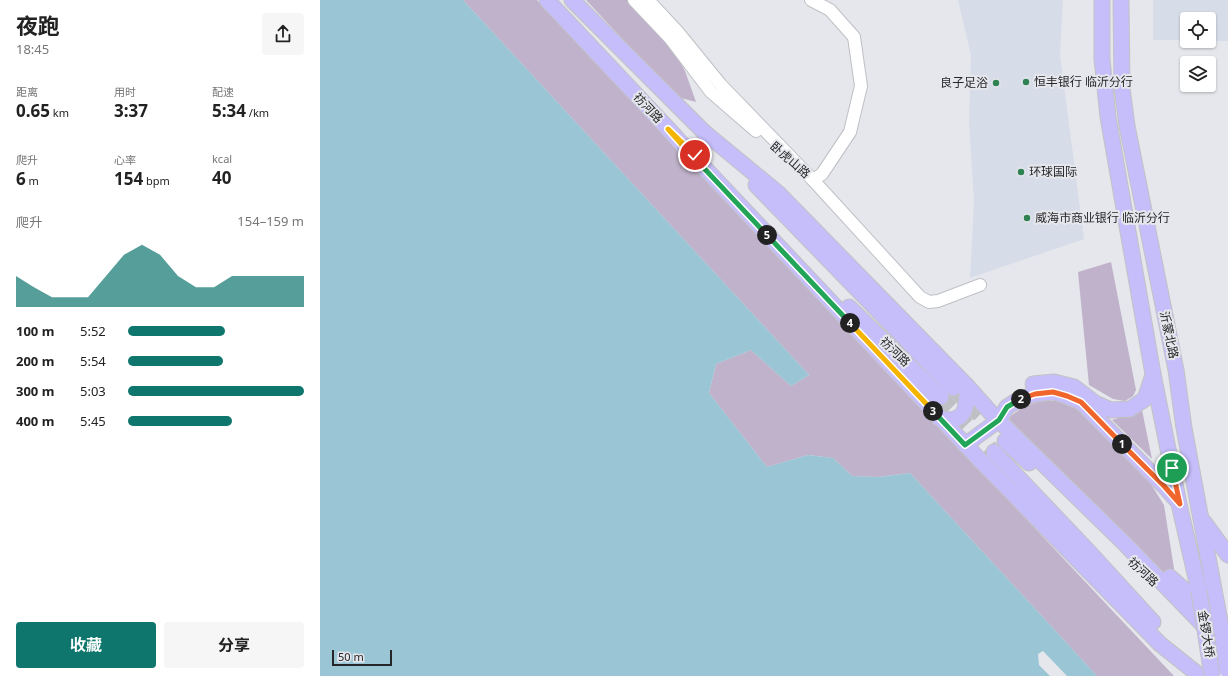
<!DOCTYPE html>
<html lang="zh">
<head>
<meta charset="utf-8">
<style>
  body { margin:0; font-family:"Noto Sans","Noto Sans SC",sans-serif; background:#f6f6f6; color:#222; height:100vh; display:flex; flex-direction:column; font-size:15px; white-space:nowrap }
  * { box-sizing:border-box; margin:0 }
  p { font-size:13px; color:#767676 }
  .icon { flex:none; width:22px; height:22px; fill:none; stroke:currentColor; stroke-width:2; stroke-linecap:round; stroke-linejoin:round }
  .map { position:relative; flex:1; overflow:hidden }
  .drawer { display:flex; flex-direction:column; background:#fff; width:320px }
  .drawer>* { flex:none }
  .tools { position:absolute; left:860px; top:12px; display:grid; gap:8px }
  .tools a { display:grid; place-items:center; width:36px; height:36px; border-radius:4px; background:#fff; box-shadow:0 1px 3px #0004; font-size:20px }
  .scale { position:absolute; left:12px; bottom:10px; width:60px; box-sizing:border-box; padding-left:4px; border:2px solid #262628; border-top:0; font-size:11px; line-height:14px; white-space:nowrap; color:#262628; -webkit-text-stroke:3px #e5e7ec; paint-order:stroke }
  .pin { position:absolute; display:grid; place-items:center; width:34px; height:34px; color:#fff; margin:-17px; border:2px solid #fff; border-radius:50%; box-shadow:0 1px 4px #0007 }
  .km { position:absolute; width:20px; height:20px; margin:-10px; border-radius:50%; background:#222; color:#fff; font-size:11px; line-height:20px; text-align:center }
  .round { display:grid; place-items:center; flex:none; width:42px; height:42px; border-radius:4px; background:#f6f6f6 }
  .summary { display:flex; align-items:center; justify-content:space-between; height:68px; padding:0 16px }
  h1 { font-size:22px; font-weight:700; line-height:30px }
  .stats { display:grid; grid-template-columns:repeat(3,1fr); gap:6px; height:68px; padding:4px 16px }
  .stats div { display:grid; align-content:center }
  .stats b { font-size:17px; font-weight:700 }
  .stats small { font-size:11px; font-weight:400 }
  .stats p { font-size:11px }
  .chart { height:112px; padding:8px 16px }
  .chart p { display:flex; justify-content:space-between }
  .chart svg { width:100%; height:72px; margin-top:4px; fill:#0f766e; opacity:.7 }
  .primary-button { display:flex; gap:8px; margin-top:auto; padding:8px 16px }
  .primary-button a { flex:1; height:46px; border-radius:4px; background:#0f766e; color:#fff; font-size:16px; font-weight:700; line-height:46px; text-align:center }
  .primary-button a+a { background:#f6f6f6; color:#222 }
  ul { padding:0 16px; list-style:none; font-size:13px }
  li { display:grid; grid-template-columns:64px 48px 1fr; align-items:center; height:30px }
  li i { height:10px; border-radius:5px; background:#0f766e }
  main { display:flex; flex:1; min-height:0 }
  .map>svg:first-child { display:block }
  .built { fill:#d6dce8 }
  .green { fill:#c0b2ca }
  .water { fill:#99c5d5 }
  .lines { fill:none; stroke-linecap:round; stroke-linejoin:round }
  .major-tunnel { stroke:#bfc0c5; stroke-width:15; stroke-dasharray:15 8; stroke-linecap:butt }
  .minor-casing { stroke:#bec0c5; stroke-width:14 }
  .major-casing { stroke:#c2c2c3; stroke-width:17 }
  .minor { stroke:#fff; stroke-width:12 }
  .major { stroke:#c6befa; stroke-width:15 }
  .major-bridge-casing { stroke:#c2c2c3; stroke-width:17; stroke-linecap:butt }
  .major-bridge { stroke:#c6befa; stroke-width:15 }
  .split-1-casing { stroke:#fff; stroke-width:8 }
  .split-2-casing { stroke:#fff; stroke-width:8 }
  .split-3-casing { stroke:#fff; stroke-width:8 }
  .split-4-casing { stroke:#fff; stroke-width:8 }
  .split-5-casing { stroke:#fff; stroke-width:8 }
  .split-6-casing { stroke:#fff; stroke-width:8 }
  .split-7-casing { stroke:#fff; stroke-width:8 }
  .split-1 { stroke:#f0652b; stroke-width:5 }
  .split-2 { stroke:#f0652b; stroke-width:5 }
  .split-3 { stroke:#22a559; stroke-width:5 }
  .split-4 { stroke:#f5b400; stroke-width:5 }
  .split-5 { stroke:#22a559; stroke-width:5 }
  .split-6 { stroke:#22a559; stroke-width:5 }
  .split-7 { stroke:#f5b400; stroke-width:5 }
  .poi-dot { fill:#318253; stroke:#e5e7ec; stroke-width:1.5 }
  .labels { text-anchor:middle; stroke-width:4; stroke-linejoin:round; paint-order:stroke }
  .poi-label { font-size:12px; fill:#262628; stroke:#e5e7ec; text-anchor:start }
  .street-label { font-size:12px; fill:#262628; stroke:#e5e7ec }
</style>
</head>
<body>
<main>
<section class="drawer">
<div class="summary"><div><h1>夜跑</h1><p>18:45</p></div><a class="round"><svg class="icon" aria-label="share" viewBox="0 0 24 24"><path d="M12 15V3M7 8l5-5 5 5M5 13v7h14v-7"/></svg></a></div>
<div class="stats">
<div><p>距离</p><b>0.65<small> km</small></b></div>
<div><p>用时</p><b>3:37</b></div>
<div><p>配速</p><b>5:34<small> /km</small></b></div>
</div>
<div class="stats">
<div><p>爬升</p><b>6<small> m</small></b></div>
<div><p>心率</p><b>154<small> bpm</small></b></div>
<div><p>kcal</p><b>40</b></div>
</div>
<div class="chart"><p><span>爬升</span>154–159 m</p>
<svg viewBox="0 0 160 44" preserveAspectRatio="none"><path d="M0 44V25L10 32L20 38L30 38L40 38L50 25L60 12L70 6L80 12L90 25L100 32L110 32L120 25L130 25L140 25L150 25L160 25V44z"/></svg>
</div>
<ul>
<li><b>100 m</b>5:52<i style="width:55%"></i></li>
<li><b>200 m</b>5:54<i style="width:54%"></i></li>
<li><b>300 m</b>5:03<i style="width:100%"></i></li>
<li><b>400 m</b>5:45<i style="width:59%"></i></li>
</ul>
<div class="primary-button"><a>收藏</a><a>分享</a></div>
</section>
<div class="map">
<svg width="908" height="676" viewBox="0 0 908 676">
  <rect width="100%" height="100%" fill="#e5e7ec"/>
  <g class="built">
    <path d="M638 0H743L740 55 764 239 650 278 654 202 649 123 651 55Z"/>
    <path d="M833 0H908V41H889V19H867V40H833Z"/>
  </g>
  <g class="green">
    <path d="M143 0H217L854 676H777L590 473 558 477 532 476 513 458 488 455 447 467 389 393 396 364 431 350 471 386 489 375Z"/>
    <path d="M266 0H307L353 49 365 71 376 102 357 97Z"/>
    <path d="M791 262 816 390 813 396 805 401 793 399 769 385 758 272Z"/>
    <path d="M721 401H744L759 409 829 481 844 505 858 594 688 418 703 407Z"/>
    <path d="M822 410 832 459 792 420Z"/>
  </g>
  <path class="water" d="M0 0H143L489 375 471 386 431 350 396 364 389 393 447 467 488 455 513 458 532 476 558 477 590 473 777 676H747L723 651 718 654 719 665 730 676H0Z"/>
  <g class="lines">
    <g class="major-tunnel">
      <path d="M633 388 685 441"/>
      <path d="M621 397 674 452"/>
    </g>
    <defs>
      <g id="minor">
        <path d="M314 0 350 38 391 92 436 131"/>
        <path d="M328 0 357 31 401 85 493 180 600 297 609 302 618 301 660 285"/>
        <path d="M491 0 510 10 534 37 541 86 530 132 502 174 493 180"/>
      </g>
      <g id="major">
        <path d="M227 0 355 136"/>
        <path d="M252 0 391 139"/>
        <path d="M782 0V59L788 117 833 374 859 504 879 591"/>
        <path d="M801 0 802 88 807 126 856 370 864 428 899 616"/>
        <path d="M348 129 658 458 840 644 880 676"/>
        <path d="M384 132 458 193 647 386 671 413 805 544 889 631"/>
        <path d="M436 185 633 388"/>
        <path d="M529 307 621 397"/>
        <path d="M713 384 734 382 754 387 775 403 791 410 810 409 825 399 833 375"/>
        <path d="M620 419C647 424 647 406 647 386"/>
        <path d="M685 441 709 463"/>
        <path d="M645 445 679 420 687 407 698 400 715 394 733 392 741 394 761 402 844 486 858 502"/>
        <path d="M674 452 771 554 833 622"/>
        <path d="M884 522 908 555"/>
        <path d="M850 577 884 607"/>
      </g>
    </defs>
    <use href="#minor" class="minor-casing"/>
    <use href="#major" class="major-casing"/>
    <use href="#minor" class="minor"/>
    <use href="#major" class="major"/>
    <defs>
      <g id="major-bridge">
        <path d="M879 591 892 676"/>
        <path d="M899 616 903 638 907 670"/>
      </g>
    </defs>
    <use href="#major-bridge" class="major-bridge-casing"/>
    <use href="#major-bridge" class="major-bridge"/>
  </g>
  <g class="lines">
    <defs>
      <path id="split-1" d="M802 444 844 486 860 504 852 468"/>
      <path id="split-2" d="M701 399 715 394 733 392 747 396 761 402 802 444"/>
      <path id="split-3" d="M613 411 645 445 679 420 687 407 701 399"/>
      <path id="split-4" d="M530 323 613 411"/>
      <path id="split-5" d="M447 235 530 323"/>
      <path id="split-6" d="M364 147 447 235"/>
      <path id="split-7" d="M364 147 348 129 375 155"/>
    </defs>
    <use href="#split-1" class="split-1-casing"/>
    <use href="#split-2" class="split-2-casing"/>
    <use href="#split-3" class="split-3-casing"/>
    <use href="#split-4" class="split-4-casing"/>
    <use href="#split-5" class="split-5-casing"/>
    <use href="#split-6" class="split-6-casing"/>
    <use href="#split-7" class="split-7-casing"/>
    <use href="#split-1" class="split-1"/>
    <use href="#split-2" class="split-2"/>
    <use href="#split-3" class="split-3"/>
    <use href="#split-4" class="split-4"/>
    <use href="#split-5" class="split-5"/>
    <use href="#split-6" class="split-6"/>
    <use href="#split-7" class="split-7"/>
  </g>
  <g class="poi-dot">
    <circle cx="706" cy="82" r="4"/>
    <circle cx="676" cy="83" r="4"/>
    <circle cx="701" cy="172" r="4"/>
    <circle cx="707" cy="218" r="4"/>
  </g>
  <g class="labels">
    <g class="poi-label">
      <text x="714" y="86">恒丰银行 临沂分行</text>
      <text x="668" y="87" text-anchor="end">良子足浴</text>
      <text x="709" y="176">环球国际</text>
      <text x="715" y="222">威海市商业银行 临沂分行</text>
    </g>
    <g class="street-label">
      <text transform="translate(328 108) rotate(47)" y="4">祊河路</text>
      <text transform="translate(470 160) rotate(41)" y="4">卧虎山路</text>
      <text transform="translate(849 335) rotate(78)" y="4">沂蒙北路</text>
      <text transform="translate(575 352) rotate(44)" y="4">祊河路</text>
      <text transform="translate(823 572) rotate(43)" y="4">祊河路</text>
      <text transform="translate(886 634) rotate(81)" y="4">金锣大桥</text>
    </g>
  </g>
</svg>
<div class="tools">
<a><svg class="icon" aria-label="locate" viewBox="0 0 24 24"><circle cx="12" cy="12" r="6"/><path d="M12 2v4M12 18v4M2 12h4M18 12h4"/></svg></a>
<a><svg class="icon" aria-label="layers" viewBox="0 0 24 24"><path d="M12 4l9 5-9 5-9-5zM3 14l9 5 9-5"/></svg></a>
</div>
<div class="scale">50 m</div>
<div class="pin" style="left:852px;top:468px;background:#1e9e55"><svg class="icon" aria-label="arrive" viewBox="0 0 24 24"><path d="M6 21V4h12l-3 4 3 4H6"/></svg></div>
<div class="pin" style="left:375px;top:155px;background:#d93025"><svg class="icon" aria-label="check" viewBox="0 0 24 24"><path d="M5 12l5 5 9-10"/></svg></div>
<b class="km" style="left:802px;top:444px">1</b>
<b class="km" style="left:701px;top:399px">2</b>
<b class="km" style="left:613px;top:411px">3</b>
<b class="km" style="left:530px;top:323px">4</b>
<b class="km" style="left:447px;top:235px">5</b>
</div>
</main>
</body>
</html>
